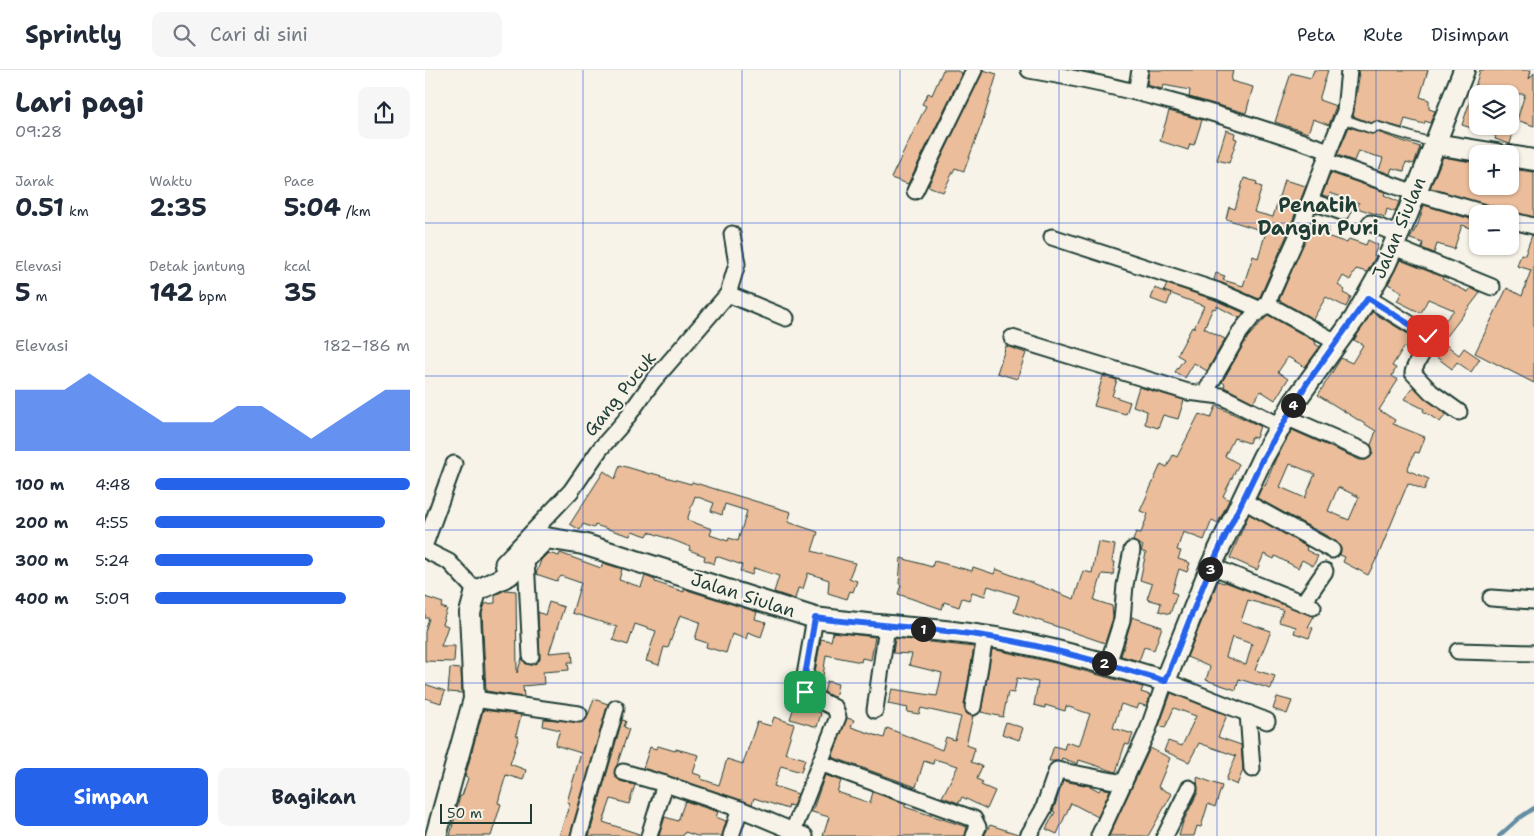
<!DOCTYPE html>
<html lang="id">
<head>
<meta charset="utf-8">
<style>
  body { margin:0; font-family:"Shantell Sans",sans-serif; background:#f6f6f7; color:#1f2937; height:100vh; display:flex; flex-direction:column; font-size:19px; white-space:nowrap }
  * { box-sizing:border-box; margin:0 }
  p { font-size:16px; color:#747a83 }
  .icon { flex:none; width:28px; height:28px; fill:none; stroke:currentColor; stroke-width:2; stroke-linecap:round; stroke-linejoin:round }
  .map { position:relative; flex:1; overflow:hidden }
  .drawer { display:flex; flex-direction:column; background:#fff; width:425px }
  .drawer>* { flex:none }
  .tools { position:absolute; left:1044px; top:15px; display:grid; gap:10px }
  .tools a { display:grid; place-items:center; width:50px; height:50px; border-radius:10px; background:#fff; box-shadow:0 1px 4px #0004; font-size:25px }
  .scale { position:absolute; left:15px; bottom:12px; width:92px; box-sizing:border-box; padding-left:5px; border:2px solid #1f3d34; border-top:0; font-size:14px; line-height:18px; white-space:nowrap; color:#1f3d34; -webkit-text-stroke:4px #f7f3e8; paint-order:stroke }
  .pin { position:absolute; display:grid; place-items:center; width:42px; height:42px; color:#fff; margin:-21px; border-radius:10px; box-shadow:0 2px 8px #0006 }
  .km { position:absolute; width:25px; height:25px; margin:-12px; border-radius:50%; background:#222; color:#fff; font-size:14px; line-height:25px; text-align:center }
  .round { display:grid; place-items:center; flex:none; width:52px; height:52px; border-radius:10px; background:#f6f6f7 }
  .overview { display:flex; align-items:center; justify-content:space-between; height:85px; padding:0 15px }
  h1 { font-size:28px; font-weight:700; line-height:38px }
  .figures { display:grid; grid-template-columns:repeat(3,1fr); gap:8px; height:85px; padding:5px 15px }
  .figures div { display:grid; align-content:center }
  .figures b { font-size:25px; font-weight:700 }
  .figures small { font-size:14px; font-weight:400 }
  .figures p { font-size:14px }
  .chart { height:140px; padding:10px 15px }
  .chart p { display:flex; justify-content:space-between }
  .chart svg { width:100%; height:90px; margin-top:5px; fill:#2563eb; opacity:.7 }
  .primary-button { display:flex; gap:10px; margin-top:auto; padding:10px 15px }
  .primary-button a { flex:1; height:58px; border-radius:10px; background:#2563eb; color:#fff; font-size:20px; font-weight:700; line-height:58px; text-align:center }
  .primary-button a+a { background:#f6f6f7; color:#1f2937 }
  ul { padding:0 15px; list-style:none; font-size:16px }
  li { display:grid; grid-template-columns:80px 60px 1fr; align-items:center; height:38px }
  li i { height:12px; border-radius:6px; background:#2563eb }
  header { display:flex; align-items:center; gap:30px; box-sizing:border-box; height:70px; padding:0 25px; background:#fff; border-bottom:1px solid #e0e1e3 }
  header strong { font-size:24px }
  nav { display:flex; gap:28px; margin-inline-start:auto; font-size:18px }
  .search { width:350px; height:45px; background:#f6f6f7; display:flex; align-items:center; gap:12px; box-sizing:border-box; padding:0 18px; border-radius:10px; color:#747a83; font-size:19px }
  main { display:flex; flex:1; min-height:0 }
  .map>svg:first-child { display:block }
  .lines { fill:none; stroke-linecap:round; stroke-linejoin:round }
  .stream { stroke:#628da2; stroke-width:4 }
  .building { fill:#ebbd9b; stroke:#1f3d34; fill-rule:evenodd }
  .lane-casing { stroke:#1f3d34; stroke-width:11 }
  .street-casing { stroke:#1f3d34; stroke-width:19 }
  .secondary-casing { stroke:#1f3d34; stroke-width:24 }
  .lane { stroke:#f7f3e8; stroke-width:8 }
  .street { stroke:#f7f3e8; stroke-width:15 }
  .secondary { stroke:#f7f3e8; stroke-width:20 }
  .route-casing { stroke:#fff; stroke-width:10 }
  .route { stroke:#2563eb; stroke-width:6 }
  .grid { fill:none; stroke:#1d4ed8; stroke-width:1; stroke-opacity:0.55 }
  .labels { text-anchor:middle; stroke-width:4; stroke-linejoin:round; paint-order:stroke }
  .street-label { font-size:18px; fill:#1f3d34; stroke:#f7f3e8 }
  .quarter-label { font-size:20px; font-weight:bold; fill:#1f3d34; stroke:#f7f3e8 }
</style>
</head>
<body>
<header>
<strong>Sprintly</strong>
<div class="search"><svg class="icon" aria-label="search" viewBox="0 0 24 24"><circle cx="10" cy="10" r="6"/><path d="M15 15l6 6"/></svg>Cari di sini</div>
<nav><a>Peta</a><a>Rute</a><a>Disimpan</a></nav>
</header>
<main>
<section class="drawer">
<div class="overview"><div><h1>Lari pagi</h1><p>09:28</p></div><a class="round"><svg class="icon" aria-label="share" viewBox="0 0 24 24"><path d="M12 15V3M7 8l5-5 5 5M5 13v7h14v-7"/></svg></a></div>
<div class="figures">
<div><p>Jarak</p><b>0.51<small> km</small></b></div>
<div><p>Waktu</p><b>2:35</b></div>
<div><p>Pace</p><b>5:04<small> /km</small></b></div>
</div>
<div class="figures">
<div><p>Elevasi</p><b>5<small> m</small></b></div>
<div><p>Detak jantung</p><b>142<small> bpm</small></b></div>
<div><p>kcal</p><b>35</b></div>
</div>
<div class="chart"><p><span>Elevasi</span>182–186 m</p>
<svg viewBox="0 0 160 44" preserveAspectRatio="none"><path d="M0 44V14L10 14L20 14L30 6L40 14L50 22L60 30L70 30L80 30L90 22L100 22L110 30L120 38L130 30L140 22L150 14L160 14V44z"/></svg>
</div>
<ul>
<li><b>100 m</b>4:48<i style="width:100%"></i></li>
<li><b>200 m</b>4:55<i style="width:90%"></i></li>
<li><b>300 m</b>5:24<i style="width:62%"></i></li>
<li><b>400 m</b>5:09<i style="width:75%"></i></li>
</ul>
<div class="primary-button"><a>Simpan</a><a>Bagikan</a></div>
</section>
<div class="map">
<svg width="1109" height="766" viewBox="0 0 1109 766">
  <rect width="100%" height="100%" fill="#f7f3e8"/>
  <filter id="ink" filterUnits="userSpaceOnUse"><feTurbulence type="fractalNoise" baseFrequency=".02" numOctaves="2"/><feDisplacementMap in="SourceGraphic" scale="10" xChannelSelector="R" yChannelSelector="G"/><feConvolveMatrix kernelMatrix="1 2 1 2 8 2 1 2 1" color-interpolation-filters="sRGB"/></filter>
  <g filter="url(#ink)">
    <g class="lines">
      <path class="stream" d="M1074 766 1094 748 1109 738"/>
    </g>
    <g class="building">
      <path d="M518 0H529L537 3 483 114 466 108 501 36 497 34 503 23 507 25Z"/>
      <path d="M558 0 572 4 557 53 539 101 530 98 518 122 503 116Z"/>
      <path d="M724 0H808L806 11 828 17 821 43 764 27 765 20 738 15 737 19 722 15Z"/>
      <path d="M889 0H903L894 30 911 36 904 55 888 49 883 63 850 52 866 3 886 8Z"/>
      <path d="M933 0H1003L995 27 1004 30V39L1010 41 1005 53 1000 51 999 54 980 49 977 58 952 51 946 53 928 46 934 8Z"/>
      <path d="M1055 0H1106L1104 9 1109 3V56L1092 50 1100 24H1077L1068 21 1067 24H1048Z"/>
      <path d="M1045 31 1052 33V56H1090L1085 74 1070 69 1071 66 1037 55Z"/>
      <path d="M744 41 777 50 769 75 765 74 763 80 735 71Z"/>
      <path d="M924 57 946 64 952 62 995 77 989 94 981 92 979 101 967 98 965 104 954 100 958 88 933 81 929 91 912 85Z"/>
      <path d="M801 60 810 63 809 68 812 69 804 93 792 90Z"/>
      <path d="M1018 87 1052 93V116H1085V99L1109 102V147L1070 138 1005 118Z"/>
      <path d="M906 103 960 122 959 125 974 132 970 142 962 139 960 147 932 138 934 133 905 123 904 127 897 125Z"/>
      <path d="M819 108 832 112 831 115 837 117 829 142 848 147 859 110 881 116 862 165 834 229 789 210 791 203 800 206 798 210 818 216 828 186 833 188 841 162 801 149 804 137 810 139Z"/>
      <path d="M999 135 1052 151V160L1037 155 1029 179 1012 174 1009 183 997 178 998 173 985 169 993 154Z"/>
      <path d="M887 153 904 158 902 166 922 173 924 169 941 175 943 170 953 175 949 185 951 186 942 202 931 199 925 210 918 206 913 215 920 220 918 223 926 227 921 237 901 227 888 249 854 230Z"/>
      <path d="M1107 165H1109V313L1050 283 1082 218 1097 226 1106 200 1092 196 1096 184 1100 185Z"/>
      <path d="M975 190 1018 207 1017 209 1043 222 1046 218 1055 223 1022 266 1013 259 1029 240 1003 229 996 243 972 231 977 222 963 214Z"/>
      <path d="M742 214 790 230 819 243 814 248 792 236 790 239 788 238 779 258 800 269 782 301 769 293 760 308 750 302 759 289 752 285 767 257 769 258 779 236 739 221Z"/>
      <path d="M730 218 746 224 742 235 726 229Z"/>
      <path d="M947 242 993 270 987 282 979 277 967 296 971 298 967 306 973 310 954 340 970 350 968 354 1000 367 994 383 990 382 982 400 1004 409 999 420 983 413 953 486 943 505 918 492 920 487 915 485 916 479 911 471 832 428 838 415 840 416 851 388 867 360 935 390H941L947 385 946 375 951 361 893 325 916 288 927 293 938 275 929 270ZM865 394 890 404 880 428 855 417ZM913 417 934 427 924 450 903 441Z"/>
      <path d="M843 245 891 272 890 274 895 277 880 297 863 287 853 302 863 309 850 330 836 321 828 332 799 317 800 314 797 312 823 267Z"/>
      <path d="M1020 274 1034 285 1039 278 1055 289 1046 302 1032 292 1027 299 1010 286Z"/>
      <path d="M581 276 601 283 592 309 572 303Z"/>
      <path d="M678 306 692 310 687 326 705 332 701 344 669 336Z"/>
      <path d="M714 317 759 330 753 349 738 345 733 358 720 354 722 341 708 336Z"/>
      <path d="M988 317 1021 344 1015 352 998 341 999 339 979 329Z"/>
      <path d="M791 336 835 356 831 368 826 367 824 373 809 368 800 386 814 394 798 426 804 430 793 453 787 450 779 470 758 462 752 480 756 481 753 489 765 493 762 502 754 499 747 522 752 524 745 544 734 541 736 533 722 529 727 514 715 510 721 483 716 481 718 476 708 471 711 462 716 463 723 444 715 441 736 394 742 397 748 385 752 387 774 344 786 348Z"/>
      <path d="M195 395 225 404 226 403 266 414 267 412 366 442 363 452 393 462 387 481 430 493 424 508 432 511 428 522 425 521 422 529 403 523 404 510 383 503 378 519 373 518 370 529 349 522 354 506 329 498 327 505 315 501 317 495 291 486 289 494 279 490 280 486 264 480 265 477 253 472 224 462 222 466 207 461 205 466 170 455 169 458 158 454 155 460 145 454 179 401 190 409ZM270 426 289 433 286 441 297 445 300 434 322 441 313 471 304 468 303 471 285 465 287 459 262 450Z"/>
      <path d="M824 444 882 477 881 480 893 486 888 496 877 490 873 498 850 486 849 489 839 484 832 500 805 488Z"/>
      <path d="M673 472 690 475 687 492H690L688 505 677 504 669 530 687 536 688 548 680 573 589 542 594 526 563 516 560 526 547 522 544 530 537 528 534 537 519 532 517 539 473 524 476 515 474 514 476 488 507 497 509 491 547 501 548 497 569 504 571 499 649 529 658 501 667 503Z"/>
      <path d="M123 483 134 486 135 483 176 498 178 493 197 499 194 510 216 517 220 506 230 510V512L259 522V519L332 542 330 549 341 552 336 567 323 562 321 569 307 564 301 583 281 577 282 573 270 569 275 552 255 545 243 578 239 577 234 595 221 591 231 561 210 554 203 575 188 570 192 557 147 543 156 513 136 506 132 511 111 504 116 490Z"/>
      <path d="M793 511 799 513 800 512 889 546 883 557 888 558 884 568 869 563 871 557 854 552 858 540 823 530 816 551 846 561 830 600 850 606 846 619 814 609 811 620 781 610 785 597 762 587ZM807 567 827 574 821 595 801 587Z"/>
      <path d="M80 520 91 521 92 603 97 588 101 594 106 595 115 590 113 542 120 545 124 532 139 537 124 583 147 581 148 592H143L144 600 118 602 119 614 98 616 99 627 61 621 57 543 60 534 70 533V525Z"/>
      <path d="M0 527 18 533 16 537 22 539 17 554 23 556 16 576H30L29 592 0 591V562L4 548H0Z"/>
      <path d="M707 547 737 557 729 580 719 577 714 591 696 586Z"/>
      <path d="M408 562 450 567 446 590 437 588 436 592 401 585 397 613 388 612 396 569 406 571Z"/>
      <path d="M470 568 549 577 539 635 542 644 548 646 541 675 550 678 546 692 557 696 552 709 558 712 556 715 570 721 562 739 537 727 534 733 517 727 533 696 509 689 508 694 499 691 491 717 407 687 422 648 429 650 426 657 459 668 462 658 517 680 521 667 530 670 536 647 496 638 494 644 482 642 483 638 463 634 467 619 512 626 517 603 484 595 487 584 468 583Z"/>
      <path d="M567 579 630 593 718 617 716 622 725 625 721 636 714 634 712 639 696 634 688 658 708 664 704 675 700 674 691 702 654 690 653 694 637 688 636 691H624L629 676 639 679 641 672 654 676 665 644 641 636 640 641 620 635V638L609 635 613 612 592 608 589 623 583 622 578 647 556 642Z"/>
      <path d="M25 598 36 599 37 623 23 622Z"/>
      <path d="M402 611 413 614 410 628 399 622Z"/>
      <path d="M0 614 20 621 16 633 0 628Z"/>
      <path d="M746 623 802 645 793 667 816 675 818 700 812 715 801 710 811 686 774 673 764 692 739 681 743 671 757 676 771 646 749 638 740 658 734 656Z"/>
      <path d="M852 627 867 631 862 644 848 639Z"/>
      <path d="M169 629 183 634 145 766H134L145 733 142 732 156 683 130 675 135 660 118 656 119 649 158 652 162 648Z"/>
      <path d="M370 634 396 643 392 657 365 649Z"/>
      <path d="M58 640 96 645 91 665 94 667 85 694 101 700 98 710 81 705 75 725 73 733 76 734 66 766H25L35 726H37L43 708 40 707Z"/>
      <path d="M349 647 369 654 360 683 380 689 376 702 356 696 349 716 373 724 368 736 364 735 363 739 329 728 327 734 218 698 225 677 231 679 233 676 250 681 251 679 274 685 268 703 277 706 276 709 294 715 302 689 318 694 332 652 346 656Z"/>
      <path d="M197 650 201 651 199 657 204 659 189 704 195 711 210 715 204 734 186 729 178 752 214 764V766H164Z"/>
      <path d="M581 652 598 658 594 670 577 664Z"/>
      <path d="M725 678 745 688 733 717 747 724 723 766H684Z"/>
      <path d="M400 705 416 711 412 722 445 733 448 722 480 734V737L542 757 540 766H398L404 747 387 742Z"/>
      <path d="M772 707 797 716 790 737 783 734 776 757 772 756 769 766H754L758 752 773 722Z"/>
      <path d="M638 711 665 716 674 721 676 718 685 720 673 747 646 733 632 764 621 759 630 742 628 741Z"/>
      <path d="M260 731 293 742 291 747 301 751 297 766H272L260 762 258 766H234L240 747 253 751Z"/>
      <path d="M565 755 593 764V766H559Z"/>
    </g>
    <g class="lines">
      <defs>
        <path id="lane" d="M916 48 947 59 951 56 1008 73"/>
        <g id="street">
          <path d="M604 0C707 17 806 47 904 81L900 91 990 123 1063 144"/>
          <path d="M711 22 715 0"/>
          <path d="M904 81 920 41 924 0"/>
          <path d="M490 121 549 0"/>
          <path d="M885 131 917 142"/>
          <path d="M1085 150 1108 156"/>
          <path d="M945 153 974 165"/>
          <path d="M627 167 793 221 836 240"/>
          <path d="M969 177 1067 217"/>
          <path d="M303 224 312 194 307 164"/>
          <path d="M943 228 1003 265C1005 278 990 290 988 303L1006 322 1034 342"/>
          <path d="M842 234 911 272"/>
          <path d="M587 268 763 322 796 326 856 356"/>
          <path d="M780 323 815 262 827 247 842 234 871 169 900 91"/>
          <path d="M861 347 939 381"/>
          <path d="M817 430 907 480"/>
          <path d="M0 474 29 394"/>
          <path d="M0 480 24 492 51 521"/>
          <path d="M101 489 106 586"/>
          <path d="M786 496 888 537"/>
          <path d="M81 506 78 493 146 421 175 379 198 353 228 311 303 224 361 248"/>
          <path d="M1066 528 1109 531"/>
          <path d="M878 533 900 501"/>
          <path d="M1033 581 1109 583"/>
          <path d="M683 594 697 550 700 515 707 480"/>
          <path d="M49 629 154 644"/>
          <path d="M548 637 560 567"/>
          <path d="M450 640 462 556"/>
          <path d="M823 643 827 699"/>
          <path d="M395 693 549 749 553 757 549 766"/>
          <path d="M198 702 240 714"/>
          <path d="M154 766 191 638"/>
          <path d="M224 766 240 714 315 739 368 761 366 766"/>
          <path d="M306 766 315 739"/>
          <path d="M380 766 368 761 413 647 410 638 384 625 378 617 390 548"/>
          <path d="M603 766 618 740 632 700 699 713"/>
          <path d="M674 766 723 660 740 611 842 651"/>
          <path d="M740 766 764 718"/>
        </g>
        <g id="secondary">
          <path d="M1010 74 1072 84"/>
          <path d="M1085 86 1109 90"/>
          <path d="M11 766 49 629 45 543 51 521 84 505 121 468 158 474 390 548C459 558 529 558 597 573 645 583 693 597 740 611L786 496 838 387 870 331 930 248 960 195 982 145 1039 0"/>
        </g>
      </defs>
      <use href="#lane" class="lane-casing"/>
      <use href="#street" class="street-casing"/>
      <use href="#secondary" class="secondary-casing"/>
      <use href="#lane" class="lane"/>
      <use href="#street" class="street"/>
      <use href="#secondary" class="secondary"/>
    </g>
  </g>
  <g class="lines" filter="url(#ink)">
    <defs>
      <path id="route" d="M380 622 378 617 390 548C459 557 529 558 597 573 645 583 693 597 740 611L786 496 838 388 882 313 943 228 1003 266"/>
    </defs>
    <use href="#route" class="route-casing"/>
    <use href="#route" class="route"/>
  </g>
  <path class="grid" d="M158 0V766M317 0V766M475 0V766M634 0V766M792 0V766M951 0V766M0 153H1052M1085 153H1109M0 306H1109M0 460H1109M0 613H1109"/>
  <g class="labels">
    <g class="street-label">
      <text transform="translate(974 158) rotate(-67)" y="6">Jalan Siulan</text>
      <text transform="translate(195 324) rotate(-51)" y="6">Gang Pucuk</text>
      <text transform="translate(318 525) rotate(18)" y="6">Jalan Siulan</text>
    </g>
    <g class="quarter-label">
      <text x="893" y="142">Penatih<tspan x="893" dy="23">Dangin Puri</tspan></text>
    </g>
  </g>
</svg>
<div class="tools">
<a><svg class="icon" aria-label="layers" viewBox="0 0 24 24"><path d="M12 4l9 5-9 5-9-5zM3 14l9 5 9-5"/></svg></a>
<a>+</a>
<a>−</a>
</div>
<div class="scale">50 m</div>
<div class="pin" style="left:380px;top:622px;background:#1e9e55"><svg class="icon" aria-label="arrive" viewBox="0 0 24 24"><path d="M6 21V4h12l-3 4 3 4H6"/></svg></div>
<div class="pin" style="left:1003px;top:266px;background:#d93025"><svg class="icon" aria-label="check" viewBox="0 0 24 24"><path d="M5 12l5 5 9-10"/></svg></div>
<b class="km" style="left:498px;top:559px">1</b>
<b class="km" style="left:679px;top:593px">2</b>
<b class="km" style="left:785px;top:499px">3</b>
<b class="km" style="left:868px;top:335px">4</b>
</div>
</main>
</body>
</html>
